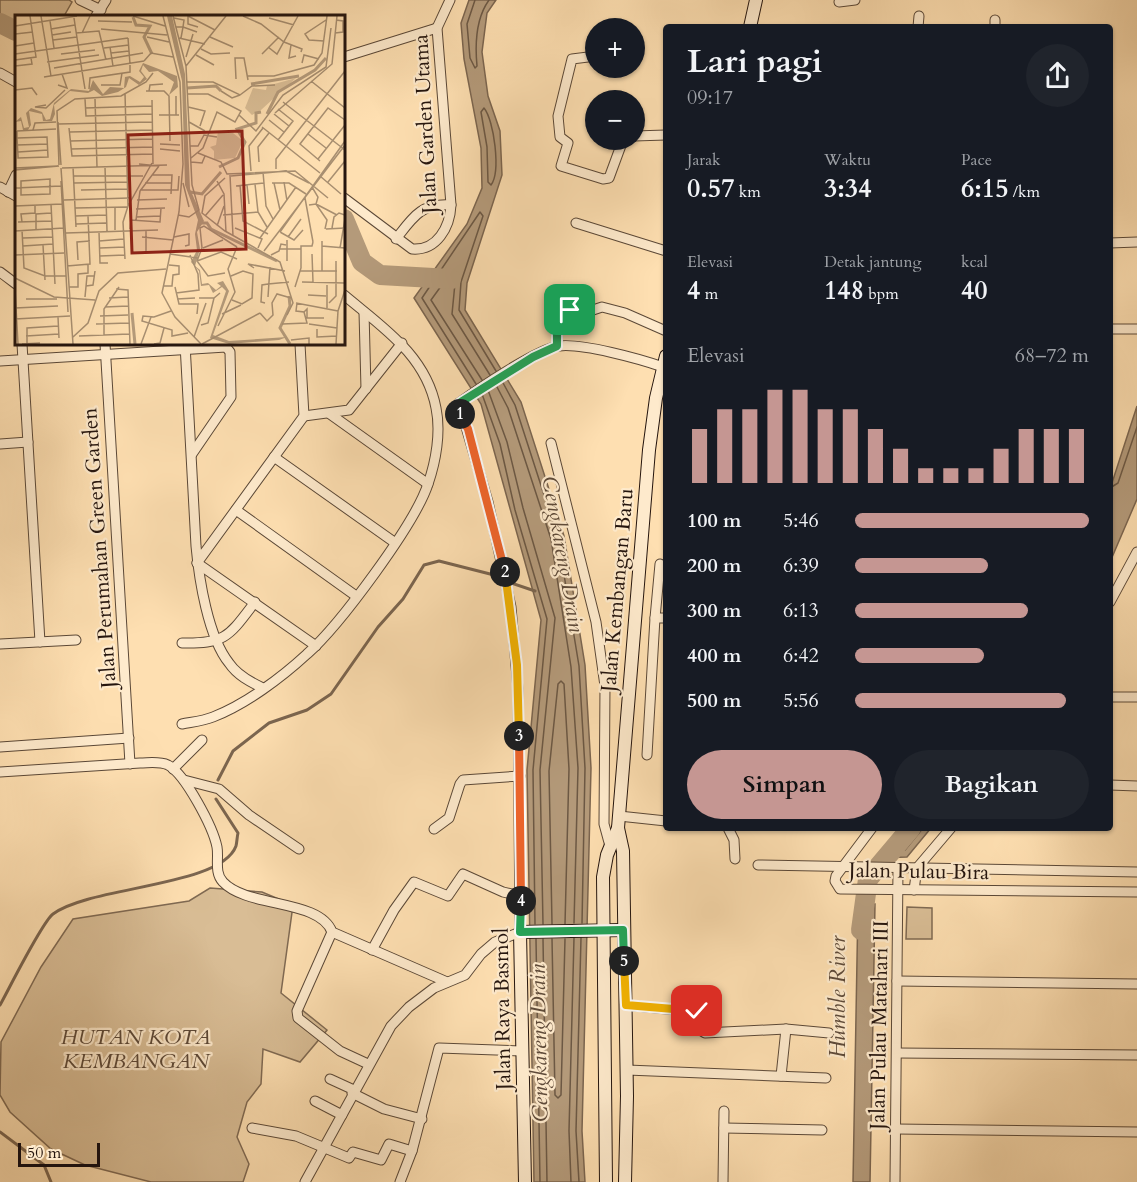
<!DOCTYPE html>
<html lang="id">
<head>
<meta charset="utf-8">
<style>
  body { margin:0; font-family:Cardo,serif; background:#20242c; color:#f1f3f6; height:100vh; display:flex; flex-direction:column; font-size:22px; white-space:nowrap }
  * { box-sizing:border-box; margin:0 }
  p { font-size:20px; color:#9ea1a6 }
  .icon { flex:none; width:33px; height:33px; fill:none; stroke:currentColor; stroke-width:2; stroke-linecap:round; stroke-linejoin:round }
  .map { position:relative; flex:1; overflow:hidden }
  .details { position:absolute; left:663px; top:24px; width:450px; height:807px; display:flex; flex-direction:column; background:#171b24; border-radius:6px; box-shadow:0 2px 4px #0004 }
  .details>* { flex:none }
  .controls { position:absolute; left:585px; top:18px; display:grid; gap:12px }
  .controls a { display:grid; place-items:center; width:60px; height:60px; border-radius:50%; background:#171b24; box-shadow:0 2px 4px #0004; font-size:30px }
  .scale { position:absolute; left:18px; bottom:15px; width:82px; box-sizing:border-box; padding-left:6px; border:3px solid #25150e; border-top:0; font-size:16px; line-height:21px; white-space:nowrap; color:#25150e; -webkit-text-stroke:4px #feeacc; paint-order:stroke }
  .pin { position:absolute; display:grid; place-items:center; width:51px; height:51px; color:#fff; margin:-26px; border-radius:12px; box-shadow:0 3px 9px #0006 }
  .km { position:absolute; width:30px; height:30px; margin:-15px; border-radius:50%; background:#222; color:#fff; font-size:16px; line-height:30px; text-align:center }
  .round { display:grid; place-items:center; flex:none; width:63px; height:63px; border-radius:32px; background:#20242c }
  .head { display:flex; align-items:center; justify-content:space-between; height:102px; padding:0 24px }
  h1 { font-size:33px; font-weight:700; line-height:45px }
  .figures { display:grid; grid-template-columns:repeat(3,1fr); gap:9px; height:102px; padding:6px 24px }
  .figures div { display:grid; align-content:center }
  .figures b { font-size:26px; font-weight:700 }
  .figures small { font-size:16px; font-weight:400 }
  .figures p { font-size:16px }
  .chart { height:168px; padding:12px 24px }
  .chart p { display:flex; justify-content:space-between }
  .chart svg { width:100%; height:108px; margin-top:6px; stroke:#c59692; stroke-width:6 }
  .button { display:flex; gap:12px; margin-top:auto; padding:12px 24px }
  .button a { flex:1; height:69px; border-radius:36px; background:#c59692; color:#111; font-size:24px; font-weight:700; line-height:69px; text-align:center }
  .button a+a { background:#20242c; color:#f1f3f6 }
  ul { padding:0 24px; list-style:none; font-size:20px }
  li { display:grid; grid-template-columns:96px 72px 1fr; align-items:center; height:45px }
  li i { height:15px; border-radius:8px; background:#c59692 }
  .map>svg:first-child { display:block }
  .green { fill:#d9bd95; stroke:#7f6952; stroke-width:1.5 }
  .water { fill:#b49a7a; stroke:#7b654f; stroke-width:1.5 }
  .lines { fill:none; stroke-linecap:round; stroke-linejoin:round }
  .shore { stroke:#6c5844; stroke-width:1.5 }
  .stream { stroke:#7b654f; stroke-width:3 }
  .river { stroke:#b49a7a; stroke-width:20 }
  .street-casing { stroke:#5b4837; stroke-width:11 }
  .secondary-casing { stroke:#25150e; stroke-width:14 }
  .street { stroke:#feeacc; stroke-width:9 }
  .secondary { stroke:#feeacc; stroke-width:12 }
  .split-1-casing { stroke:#fff; stroke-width:12 }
  .split-2-casing { stroke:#fff; stroke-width:12 }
  .split-3-casing { stroke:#fff; stroke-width:12 }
  .split-4-casing { stroke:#fff; stroke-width:12 }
  .split-5-casing { stroke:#fff; stroke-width:12 }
  .split-6-casing { stroke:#fff; stroke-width:12 }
  .split-1 { stroke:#22a559; stroke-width:8 }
  .split-2 { stroke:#f0652b; stroke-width:8 }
  .split-3 { stroke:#f5b400; stroke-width:8 }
  .split-4 { stroke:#f0652b; stroke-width:8 }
  .split-5 { stroke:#22a559; stroke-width:8 }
  .split-6 { stroke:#f5b400; stroke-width:8 }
  .labels { text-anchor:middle; stroke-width:4.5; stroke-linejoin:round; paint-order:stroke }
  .street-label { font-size:21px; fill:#25150e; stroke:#feeacc }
  .park-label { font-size:21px; font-style:italic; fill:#5b4736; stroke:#feeacc }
  .water-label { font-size:22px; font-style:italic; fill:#5e4a39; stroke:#feeacc }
  .inset-river { fill:none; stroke:#b49a7a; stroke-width:3 }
  .inset-road { fill:none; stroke:#a78e70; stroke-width:1.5 }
  .view { fill:#8f2418; fill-opacity:0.15; stroke:#8f2418; stroke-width:3 }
  .inset-edge { fill:none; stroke:#25150e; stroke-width:3 }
</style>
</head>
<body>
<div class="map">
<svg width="1137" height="1182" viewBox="0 0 1137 1182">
  <rect width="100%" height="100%" fill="#fedfb1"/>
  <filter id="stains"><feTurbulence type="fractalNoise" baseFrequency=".00333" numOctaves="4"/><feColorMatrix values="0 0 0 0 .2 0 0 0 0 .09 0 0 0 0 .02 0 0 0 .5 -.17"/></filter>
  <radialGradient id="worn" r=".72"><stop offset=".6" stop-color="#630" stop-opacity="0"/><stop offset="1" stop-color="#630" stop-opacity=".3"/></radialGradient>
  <g class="green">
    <path d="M0 0H69L72 2 64 16H16V24L0 16Z"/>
    <path d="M210 888 262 892 293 905 281 993 327 1030 300 1062 263 1049 261 1084 247 1102 237 1137 249 1164 243 1182H151L85 1165 51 1149 10 1112 0 1095 1 1042 41 967 73 919 189 901Z"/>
    <path d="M907 907 932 908V939H906Z"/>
  </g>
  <g class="water">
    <path d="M469 0H496L487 13 482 52 488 96 500 131 502 175 467 283 465 310 521 402 564 536 585 665 591 768 582 1131 585 1182H534L527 770 541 620 481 404 414 298 467 224 482 188 481 148 464 59 461 23Z"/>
    <path d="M1137 406V499L1110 562V489Z"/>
    <path d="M901 828H931L907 857 878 858Z"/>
    <path d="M875 904 870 1182H853L858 905Z"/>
  </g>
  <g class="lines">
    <g class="shore">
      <path d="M475 0 467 24 470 58 475 68 477 66C475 45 476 18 489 0"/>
      <path d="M484 108C494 120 501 172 491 185L488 182 487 147 481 112Z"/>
      <path d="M482 380 431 300 452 271 456 273 452 314 490 375"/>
      <path d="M502 381 515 405 558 538 579 666 585 768 582 923"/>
      <path d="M476 384 422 298 480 212 483 216 461 282 459 310 496 371"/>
      <path d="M496 385 508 408 551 539 571 667 578 768 574 923"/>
      <path d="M488 390 507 442 523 508 555 618 540 770 543 924"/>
      <path d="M482 394 500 444 515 510 547 619 533 770 535 924"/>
      <path d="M1110 488 1118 483 1137 427"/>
      <path d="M905 828 894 847 896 851 905 850 923 828"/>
      <path d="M552 924 549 771 558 684 561 681 564 684 569 769 565 924"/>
      <path d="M536 939 540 1182"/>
      <path d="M543 939 547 1182"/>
      <path d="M552 939 555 1095 558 1098 561 1095 565 939"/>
      <path d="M571 1182 569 1131 574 938"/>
      <path d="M579 1182 576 1131 581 938"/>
    </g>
    <g class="stream">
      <path d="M508 582 535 591"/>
      <path d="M218 780 233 751 269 723 307 710 331 694 378 627 403 599 424 565 439 561 498 576 502 575"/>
      <path d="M0 1005C9 989 42 922 53 914 90 886 221 887 236 846 237 842 237 837 238 833L216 799"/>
      <path d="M0 1132 44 1165 51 1182"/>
    </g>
    <g class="river">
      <path d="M0 23 16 31"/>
      <path d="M344 219 362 262 380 275 451 279"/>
      <path d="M861 930 868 879 911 828"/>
    </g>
    <defs>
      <g id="street">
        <path d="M80 0 101 10"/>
        <path d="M839 2 855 0"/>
        <path d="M96 16 106 0"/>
        <path d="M918 27 919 16"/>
        <path d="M995 27V20"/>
        <path d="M596 56 572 59 558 116 560 137 568 143 561 166 603 179 609 178 623 140"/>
        <path d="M344 57 437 28"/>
        <path d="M0 73 16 82"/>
        <path d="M634 136 666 135"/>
        <path d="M0 187 16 196"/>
        <path d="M8 192 16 175"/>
        <path d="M344 198 412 249C437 251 450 227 451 205L437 28 450 0"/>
        <path d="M576 223 666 251"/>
        <path d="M396 239C413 217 421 203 451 205"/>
        <path d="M1110 243 1137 242"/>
        <path d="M0 272 16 284"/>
        <path d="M364 312 366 389"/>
        <path d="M1110 329H1137"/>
        <path d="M22 344 40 642"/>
        <path d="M105 344 130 764"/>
        <path d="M185 344 196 546C199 579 208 637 229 663 237 675 250 682 263 688"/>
        <path d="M557 346V333L567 313 574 309 593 310 602 307 625 313 666 331"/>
        <path d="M0 361 226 347 230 352 231 397 192 454"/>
        <path d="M330 414 428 484"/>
        <path d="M304 416 349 410 402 343"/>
        <path d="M551 443 596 622 605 686 604 824 610 846"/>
        <path d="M0 444 28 442"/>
        <path d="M274 457 394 542"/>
        <path d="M236 510 356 596"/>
        <path d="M197 563 304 416 300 344"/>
        <path d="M197 563 316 646"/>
        <path d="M1110 602 1137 552"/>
        <path d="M655 618 660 564"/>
        <path d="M182 643C226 644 229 636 255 602"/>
        <path d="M0 644 76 640"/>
        <path d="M1110 697H1137"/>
        <path d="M182 724C192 722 203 721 213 717 246 704 281 678 307 654 339 626 415 524 428 484 436 461 441 432 436 408 426 355 382 327 344 295"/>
        <path d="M0 747 129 738"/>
        <path d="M647 755 655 618H666"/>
        <path d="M173 769 202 740"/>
        <path d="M0 772 140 763C149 763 159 761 168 765 185 774 213 827 217 847 219 858 214 873 223 882 247 908 320 899 332 932L447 982"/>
        <path d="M184 780 219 789 249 815 299 849"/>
        <path d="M1110 785 1137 786"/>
        <path d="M619 816 666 821"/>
        <path d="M728 828 734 840 735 859"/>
        <path d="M872 828 836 876 835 881 840 889 1137 892"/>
        <path d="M434 829 449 818 460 784 463 780 520 776"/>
        <path d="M758 865 1137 872"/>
        <path d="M914 890 917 868 951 828"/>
        <path d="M332 932 297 1011 298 1018 340 1051 368 1064"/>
        <path d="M372 950 394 910 414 882 448 896 463 874 503 892 521 896"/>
        <path d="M897 981 1137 984"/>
        <path d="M626 1005 697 1012 700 1030 705 1033 786 1029 829 1033"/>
        <path d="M897 1053 1137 1055"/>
        <path d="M627 1070 826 1078"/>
        <path d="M781 1076 786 1029"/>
        <path d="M330 1079 354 1090"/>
        <path d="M352 1093 384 1109 422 1119"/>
        <path d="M315 1101 342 1115"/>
        <path d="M252 1128 296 1136 349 1158 353 1152 381 1160 389 1144 412 1151 439 1048 521 1051"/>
        <path d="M724 1128 822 1130"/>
        <path d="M896 1129 1137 1132"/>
        <path d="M305 1182 391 1026 409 1007 434 988 465 975 481 954 495 942 520 932 518 689 511 607 488 502 459 403C478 389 537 349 559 346 582 343 640 359 663 367"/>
        <path d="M400 1182 412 1151"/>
        <path d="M723 1182 724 1111"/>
        <path d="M895 1182 898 868"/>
      </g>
      <g id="secondary">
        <path d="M750 27 756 0"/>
        <path d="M618 828 623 851 627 1096 625 1182"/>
        <path d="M525 1182 520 932 623 930"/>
        <path d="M606 1182 603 877 607 855 618 828 649 450 656 398 666 356"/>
      </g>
    </defs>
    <use href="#street" class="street-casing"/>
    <use href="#secondary" class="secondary-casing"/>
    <use href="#street" class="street"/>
    <use href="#secondary" class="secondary"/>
  </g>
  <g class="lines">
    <defs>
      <path id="split-1" d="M460 414 458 405 461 402 533 357 557 346V333L570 310"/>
      <path id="split-2" d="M460 414 468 429 505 572"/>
      <path id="split-3" d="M505 572 517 665 519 736"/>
      <path id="split-4" d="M519 736 521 901"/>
      <path id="split-5" d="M521 901 520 932 623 930 624 961"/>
      <path id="split-6" d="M624 961 626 1005 697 1011"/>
    </defs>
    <use href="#split-1" class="split-1-casing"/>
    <use href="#split-2" class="split-2-casing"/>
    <use href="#split-3" class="split-3-casing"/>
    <use href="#split-4" class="split-4-casing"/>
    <use href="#split-5" class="split-5-casing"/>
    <use href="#split-6" class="split-6-casing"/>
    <use href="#split-1" class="split-1"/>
    <use href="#split-2" class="split-2"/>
    <use href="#split-3" class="split-3"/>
    <use href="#split-4" class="split-4"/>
    <use href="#split-5" class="split-5"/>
    <use href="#split-6" class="split-6"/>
  </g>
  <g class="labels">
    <g class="street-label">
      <text transform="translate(425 124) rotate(-93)" y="7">Jalan Garden Utama</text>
      <text transform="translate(99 548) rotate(-94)" y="7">Jalan Perumahan Green Garden</text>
      <text transform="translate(617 590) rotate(-85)" y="7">Jalan Kembangan Baru</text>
      <text transform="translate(919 871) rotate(1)" y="7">Jalan Pulau Bira</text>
      <text transform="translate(502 1009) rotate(-91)" y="7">Jalan Raya Basmol</text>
      <text transform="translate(879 1025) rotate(-89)" y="7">Jalan Pulau Matahari III</text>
    </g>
    <g class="park-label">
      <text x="136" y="1044">HUTAN KOTA<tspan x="136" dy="24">KEMBANGAN</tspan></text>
    </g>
    <g class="water-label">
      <text transform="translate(564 554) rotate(80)" y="8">Cengkareng Drain</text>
      <text transform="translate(837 997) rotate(-90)" y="8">Humble River</text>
      <text transform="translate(538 1043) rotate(-91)" y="8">Cengkareng Drain</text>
    </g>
  </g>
  <g transform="translate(15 15)">
    <rect width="330" height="330" fill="#fedfb1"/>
    <path d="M281 63 246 95 237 100 230 93 238 73 251 75 252 71ZM203 116 218 118 228 126 220 143 199 145V136L195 132 201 130Z" fill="#d9bd95"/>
    <path d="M152 1H157L170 59 175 174 189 206 182 217 185 234 180 251 185 255 187 269 193 268 201 275 206 271 202 268 208 266 214 276 198 320 214 326 272 322 264 325 214 329 195 323 211 276 207 272 198 278 194 270 186 271 184 256 176 247 182 235 180 219 183 205 170 170 167 66ZM128 48 162 61 163 72 154 80 159 67 143 56 134 57 128 50 126 56 132 64 124 70 114 63 111 72 103 77 87 81 79 75 73 78 55 76 39 90 40 99 37 106H28L27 99 14 96 16 110 13 115H8L6 106 0 107 6 102 9 113 14 112 11 98 16 93 27 97 31 105 35 104 39 88 56 74 74 76 78 65 88 79 95 72 109 73 110 62 115 61 125 67 129 62 124 56Z" fill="#b49a7a"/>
    <path class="inset-river" d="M118 2 121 10 135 11 129 22 137 39M236 69 284 61M172 73 201 71 206 76M252 99 263 77 300 55 311 43M204 152 223 143 230 127 222 114 241 108V98L246 97M175 177 187 179 206 157M185 208H192L196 214 262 246M274 281 275 291 265 313 275 329M117 298 120 329"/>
    <path class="inset-road" d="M26 1 36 61M118 1 150 11M148 1 165 67 168 149 164 197 147 278 160 302 186 329M158 1 171 51 177 170 184 195 174 202 163 200M228 1 246 9 269 27 287 34 286 37M59 3 67 56M159 3 169 5 168 12 182 17M254 3 279 10M35 6 39 33M83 6 117 7M0 11 62 1M161 12H168L166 23M183 12 173 9V1L200 15M36 14 60 10M86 14 152 20M61 18 84 16 91 45M67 18 75 1M320 18 328 17V6L321 5M0 19 18 17M37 20 56 17M132 22 154 27M195 22 218 32M113 23 115 49M164 23 190 29M38 25 62 22M309 26 294 25 290 19 311 5M276 30 274 43 281 41M0 31 19 28M95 32 98 51M253 32 262 39 283 1M89 33 114 30M186 34 196 39 215 38M96 38 114 36M0 39 113 23M46 39 80 35M247 39 264 22M181 40 199 50M171 42 178 19M0 45 21 42 15 1M129 46 136 38 158 42M32 47 84 40M287 48 289 40 304 44M0 51 17 49 16 43M171 51 211 1M39 53 128 38M67 56 70 74M233 61H259L299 50 307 38 312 1M29 62 129 46M221 64 220 43H229L233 65M296 66 330 93M172 67H198L225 80 237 71 260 70M43 70 52 73 47 59M86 70H105L107 58M74 74 75 63 115 57V50M0 75 17 73 22 80M131 76H149L154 81 155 126M134 76 135 70 148 69M206 76 217 83 225 80M110 78 113 191M173 79H193L226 96 220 107 202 97 188 133 176 143M161 81V100M70 84 71 101 137 99M80 84 82 152M137 85 138 149M268 87 330 135M31 90 20 92 31 93 50 75M173 92 190 96 185 111M70 93 137 91M263 94 278 106 263 125M260 98 317 49 322 1M259 99 274 111M144 100H164M224 100 241 116 268 80 311 52 316 13M254 105 269 117M43 107 46 150M174 107 190 116M43 109 137 107M247 112 305 158M54 113 57 141 138 139M18 115 20 108 41 107M2 116V123L3 141V143L33 142 32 122 2 123M2 116 41 114M55 117 137 115M293 119 311 133M55 126 138 124M145 129 165 130M2 130 33 129M175 131H183L189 120 202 122M56 134 138 132M145 134 165 136M3 137 33 135M183 138 206 147 212 159 280 156 313 183M303 144 330 110M305 146 285 129 313 93 330 105M176 147 187 148 190 141M244 147 243 132 254 118M124 149 144 151M44 150 42 96 60 84 106 81 131 67 138 58M58 152 61 212M90 152 92 216M0 153 43 151M46 153 58 329M47 153 152 150M261 154V144L330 56M0 155 44 151M236 156 234 131 248 113M248 157 251 191 258 204M137 160H157L156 179M215 160 218 221M58 161H128M216 161 271 156 294 168M305 161 326 179M210 163 190 181 187 198 210 216 265 247 278 288 272 300M35 164V179L6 180V166ZM46 166 53 297M202 166 209 179 211 217M269 167 272 186M313 167 330 146M59 168 112 167M130 168H157M168 168 174 192M257 168H274L291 179M259 168 265 195M240 169 243 197 252 212M225 170 228 206 253 219M232 170 234 189M221 171 249 168M297 172 303 182 301 189 322 200M0 173 46 171M66 175 112 174M125 175H163L164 161M290 183 298 227M49 185 114 183M122 185 152 184M36 189 40 269M294 190 301 189 312 205 310 214M0 191 47 189M100 192V215M60 193 112 192M121 194 150 193M208 200 243 197M60 201 91 200M190 201 208 180M121 202 145 201M121 205 125 176 144 151M3 207 37 206M7 207 6 199 20 198V190M61 209 91 208M202 211 209 191M220 213 247 224 243 233M317 213 319 202 324 198 330 200M21 214V199L36 198M115 214 116 205 145 207 146 193M311 214 330 213M7 215 9 253 30 261H51M131 215V236M0 216 49 213M84 217 85 248H93M265 217 330 126M265 217 279 225 288 215M51 218 143 215M127 222 158 225M159 222 174 219V230L170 231M273 222 286 204M8 223 38 222M245 223 281 172M272 225V246M84 226 109 224M307 226V231L330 233M28 230 30 265M8 231 38 229M307 231V256M85 233 110 232M188 233 208 225M325 233 330 204M265 234H286M249 236 330 130M155 239 183 243M297 239 298 267M0 240 49 238M256 240 264 236 266 229 271 230M85 241 110 240M110 244 108 207 113 191 137 148M63 245 62 227 75 226M182 246 206 237 222 244M52 251 75 249 73 201M239 253 233 249 270 256M285 256H322M210 258 193 261 182 246 187 233 185 213 189 211 222 232M216 261 228 256 238 259 237 283 227 289 217 285M0 263 39 282 80 285M287 267 330 268M253 269 274 267M71 271 78 270 80 256M149 271H157L158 260 164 259V251L154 250M54 272H63V259L73 258V250M160 272 164 289H183L182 299M280 272 286 253V231H297L298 227M0 274 3 329M101 274 113 275 115 329M161 278 184 275 183 259 175 240M293 280 311 281M70 282 72 261H79M253 282 255 252M94 283 113 282M184 283H199L205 278M11 284H42M162 284 180 283M250 288 246 287 247 270 253 269M281 288 323 296M314 288 321 281V246M90 292 113 291M0 293 43 291M312 293V270M156 296 139 302 128 301 127 306 157 315V321L173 318M289 297 292 294V303H309M245 298 252 306 258 300 257 288 262 279 276 283M207 299 226 290M85 301 113 300M43 302 44 323M0 304 55 301M81 309 114 308M267 309 292 308 289 297 281 296 282 288M294 309 322 313M186 310 193 308 199 283M203 311 220 277 213 254 222 232M302 314V322L322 321M89 320V294L104 272M11 321 44 319M64 321 114 319M58 322 73 308 84 276 103 258 151 254M179 322 191 288M276 325 294 323V329M7 329 25 328M12 329V313L43 311M126 329 136 302M139 329 145 328 149 313M187 329 245 298M321 329 323 296 330 275"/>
    <path class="view" d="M227 116 231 234 117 238 113 120Z"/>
    <rect width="330" height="330" class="inset-edge"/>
  </g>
  <rect width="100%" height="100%" filter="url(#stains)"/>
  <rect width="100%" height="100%" fill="url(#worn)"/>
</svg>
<div class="controls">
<a>+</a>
<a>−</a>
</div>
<div class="scale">50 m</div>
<div class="pin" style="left:570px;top:310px;background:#1e9e55"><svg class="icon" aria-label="arrive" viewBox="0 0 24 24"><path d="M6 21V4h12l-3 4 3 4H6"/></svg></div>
<div class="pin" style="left:697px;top:1011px;background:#d93025"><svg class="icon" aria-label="check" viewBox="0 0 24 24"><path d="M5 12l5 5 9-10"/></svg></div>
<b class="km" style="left:460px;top:414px">1</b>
<b class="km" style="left:505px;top:572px">2</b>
<b class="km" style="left:519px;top:736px">3</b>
<b class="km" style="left:521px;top:901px">4</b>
<b class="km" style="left:624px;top:961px">5</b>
<section class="details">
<div class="head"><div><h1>Lari pagi</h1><p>09:17</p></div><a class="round"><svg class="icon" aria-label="share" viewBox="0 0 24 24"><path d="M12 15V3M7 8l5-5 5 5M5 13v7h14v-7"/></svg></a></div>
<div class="figures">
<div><p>Jarak</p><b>0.57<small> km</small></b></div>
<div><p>Waktu</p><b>3:34</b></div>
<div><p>Pace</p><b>6:15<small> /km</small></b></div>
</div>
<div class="figures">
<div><p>Elevasi</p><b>4<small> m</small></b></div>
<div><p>Detak jantung</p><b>148<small> bpm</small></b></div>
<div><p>kcal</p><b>40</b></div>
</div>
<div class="chart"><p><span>Elevasi</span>68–72 m</p>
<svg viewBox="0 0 160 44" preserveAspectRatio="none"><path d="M5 44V22M15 44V14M25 44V14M35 44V6M45 44V6M55 44V14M65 44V14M75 44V22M85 44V30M95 44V38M105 44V38M115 44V38M125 44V30M135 44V22M145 44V22M155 44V22"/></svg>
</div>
<ul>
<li><b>100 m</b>5:46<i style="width:100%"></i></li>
<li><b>200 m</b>6:39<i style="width:57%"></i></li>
<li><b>300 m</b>6:13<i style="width:74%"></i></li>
<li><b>400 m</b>6:42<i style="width:55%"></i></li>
<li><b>500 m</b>5:56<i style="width:90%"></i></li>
</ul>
<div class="button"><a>Simpan</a><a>Bagikan</a></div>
</section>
</div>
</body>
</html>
